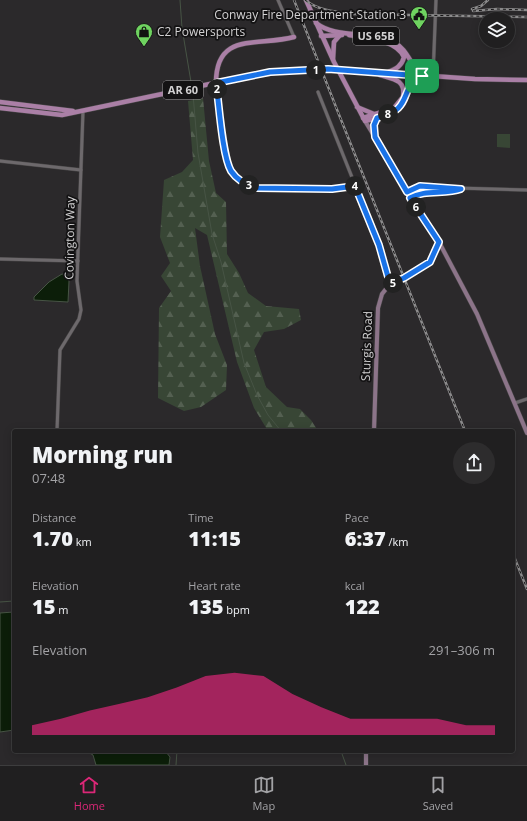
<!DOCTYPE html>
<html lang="en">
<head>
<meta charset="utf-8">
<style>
  body { margin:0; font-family:"Open Sans",sans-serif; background:#2d2c2d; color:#f1f3f6; height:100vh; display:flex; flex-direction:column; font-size:15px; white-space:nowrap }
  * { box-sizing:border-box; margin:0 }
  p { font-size:13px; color:#a2a2a5 }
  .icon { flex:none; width:22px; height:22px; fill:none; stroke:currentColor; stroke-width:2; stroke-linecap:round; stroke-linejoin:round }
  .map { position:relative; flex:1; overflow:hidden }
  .drawer { position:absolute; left:12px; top:429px; width:503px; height:324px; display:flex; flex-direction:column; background:#201f20; border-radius:4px; box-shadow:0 2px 10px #0003,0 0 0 1px #3d3d3e }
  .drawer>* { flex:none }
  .fabs { position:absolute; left:479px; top:12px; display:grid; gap:8px }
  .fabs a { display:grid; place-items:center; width:36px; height:36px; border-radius:50%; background:#201f20; box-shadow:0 2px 10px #0003,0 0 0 1px #3d3d3e; font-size:20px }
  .pin { position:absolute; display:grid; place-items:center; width:34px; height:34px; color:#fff; margin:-17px; border-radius:8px; box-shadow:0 2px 6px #0006 }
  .km { position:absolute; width:20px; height:20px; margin:-10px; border-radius:50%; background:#222; color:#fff; font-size:11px; line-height:20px; text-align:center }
  .round { display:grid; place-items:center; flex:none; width:42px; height:42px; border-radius:21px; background:#2d2c2d }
  .head { display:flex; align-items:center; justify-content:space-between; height:68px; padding:0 20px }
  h1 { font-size:22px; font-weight:800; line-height:30px }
  .metrics { display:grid; grid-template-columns:repeat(3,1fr); gap:6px; height:68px; padding:4px 20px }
  .metrics div { display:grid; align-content:center }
  .metrics b { font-size:20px; font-weight:800 }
  .metrics small { font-size:11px; font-weight:400 }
  .metrics p { font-size:11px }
  .chart { height:112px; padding:8px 20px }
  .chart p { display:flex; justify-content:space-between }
  .chart svg { width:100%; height:72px; margin-top:4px; fill:#db2777; opacity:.7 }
  .tabs { display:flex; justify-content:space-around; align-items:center; height:56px; border-top:1px solid #3d3d3e; background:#201f20; font-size:11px; color:#a2a2a5 }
  .tabs a { display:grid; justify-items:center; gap:2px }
  .tabs .active { color:#db2777 }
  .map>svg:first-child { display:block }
  .forest { fill:url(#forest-firs) }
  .pitch { fill:#384635 }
  .water { fill:#0c1e09; stroke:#475445 }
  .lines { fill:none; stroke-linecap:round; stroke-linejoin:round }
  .stream { stroke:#475445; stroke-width:1 }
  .street-casing { stroke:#494748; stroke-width:4 }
  .secondary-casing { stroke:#494748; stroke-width:5 }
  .primary-casing { stroke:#494748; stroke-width:5.5 }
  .street { stroke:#6d696c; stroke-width:3 }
  .secondary { stroke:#8c7489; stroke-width:4 }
  .primary { stroke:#aa7fa6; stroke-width:4.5 }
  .rail-casing { stroke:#8d8c8d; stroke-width:2.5 }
  .rail { stroke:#131213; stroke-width:1; stroke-dasharray:3; stroke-linecap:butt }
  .primary-bridge-casing { stroke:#494748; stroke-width:5.5; stroke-linecap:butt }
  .primary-bridge { stroke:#aa7fa6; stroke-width:4.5 }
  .route-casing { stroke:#fff; stroke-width:8 }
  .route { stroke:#1a73e8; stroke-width:5 }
  .labels { text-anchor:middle; stroke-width:3.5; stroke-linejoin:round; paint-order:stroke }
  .shield { fill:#131213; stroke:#999899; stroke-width:1 }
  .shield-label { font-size:11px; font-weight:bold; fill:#d2d1d2 }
  .poi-label { font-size:12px; fill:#d2d1d2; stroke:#131213; text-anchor:end }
  .street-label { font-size:12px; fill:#d2d1d2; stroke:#131213 }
</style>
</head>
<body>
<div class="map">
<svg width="527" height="765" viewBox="0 0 527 765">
  <defs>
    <pattern id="forest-firs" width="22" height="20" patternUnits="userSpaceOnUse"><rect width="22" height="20" fill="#384635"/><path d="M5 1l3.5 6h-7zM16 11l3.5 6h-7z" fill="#546051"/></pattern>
  </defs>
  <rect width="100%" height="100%" fill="#2b292b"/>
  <path class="forest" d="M203 98 209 161 216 193 226 202 227 254 239 273 248 293 266 306 299 309 301 320 284 329 264 332 254 350 266 387 287 407 300 409 311 420 318 431H268L254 408 237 362 207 235 195 228 200 266 215 334 227 365 226 390 201 407 184 411 158 398 159 308 171 291 161 276 170 263 160 237 164 180 182 172 193 160 188 101Z"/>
  <path class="pitch" d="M497 134H510V148L497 147Z"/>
  <g class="water">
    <path d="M62 274 67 275 69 281 68 302 34 300V297L49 282Z"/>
    <path d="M14 612V730L0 732V613Z"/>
    <path d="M86 751 166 752 170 757 169 765H96L93 755Z"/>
  </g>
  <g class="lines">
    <g class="stream">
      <path d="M180 0 182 28 191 82"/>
      <path d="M193 94 198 153 212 234 221 262 244 363 257 395 268 415 281 431"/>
      <path d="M0 602 14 601"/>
      <path d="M341 751 346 765"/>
      <path d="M176 765 177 751"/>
    </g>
    <defs>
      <g id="street">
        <path d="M278 0 294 37"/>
        <path d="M433 76 436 0"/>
        <path d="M216 83 227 158 232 172 240 180 251 186 264 188 332 189 355 186"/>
        <path d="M318 92 379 245 390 284"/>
        <path d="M0 161 81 170"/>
        <path d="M407 192 420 187 527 190"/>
        <path d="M411 197C426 188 445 195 461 189"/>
        <path d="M0 259 78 261"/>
        <path d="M515 403 527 399"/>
        <path d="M57 431 60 350 79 319 81 310 77 281 83 111"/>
      </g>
      <g id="secondary">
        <path d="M365 121 439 242 477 314 527 433"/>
        <path d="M374 431 378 308 382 294 390 284 404 278 430 261 439 242"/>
        <path d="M366 765V751"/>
      </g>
      <g id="primary">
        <path d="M306 0 334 62 365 121C378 118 397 115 404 103 411 90 406 83 422 76"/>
        <path d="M316 23C336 39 368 30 393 42 408 49 410 65 422 76"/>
        <path d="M349 35C365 38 396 39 404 57 402 66 396 69 388 72"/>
        <path d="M321 36 342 35"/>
        <path d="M333 59 334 42 340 35"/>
        <path d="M361 71 475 79 527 80"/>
        <path d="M216 83C216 31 258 47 294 37"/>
        <path d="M0 102 73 111"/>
        <path d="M357 107 374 114"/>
        <path d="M0 108 62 115 248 76 290 71"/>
        <path d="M363 118 394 108 403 97C406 80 394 79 380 75"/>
        <path d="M375 137 374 125 377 118"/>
      </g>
    </defs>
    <use href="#street" class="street-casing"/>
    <use href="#secondary" class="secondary-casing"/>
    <use href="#primary" class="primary-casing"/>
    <use href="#street" class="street"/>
    <use href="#secondary" class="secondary"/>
    <use href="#primary" class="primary"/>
    <defs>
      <g id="rail">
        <path d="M294 0C350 144 408 287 465 431"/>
        <path d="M305 0C319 11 337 12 354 14L527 17"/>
        <path d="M472 9 481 6 488 0"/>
        <path d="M473 11 497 9 527 10"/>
        <path d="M513 554 527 589"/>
      </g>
    </defs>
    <use href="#rail" class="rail-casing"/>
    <use href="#rail" class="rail"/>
    <defs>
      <path id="primary-bridge" d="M290 71 328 69 361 71"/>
    </defs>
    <use href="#primary-bridge" class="primary-bridge-casing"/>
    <use href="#primary-bridge" class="primary-bridge"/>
  </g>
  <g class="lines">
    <defs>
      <path id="route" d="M328 69 422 76C398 86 415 110 377 118L374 125 375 137 407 192 420 186 461 189C445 195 425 189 410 198L439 242 430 262 404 278 390 284 379 245 355 186 332 189 256 188C246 185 237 180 231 171 222 155 219 103 216 83L270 72Z"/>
    </defs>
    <use href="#route" class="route-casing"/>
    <use href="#route" class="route"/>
  </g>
  <defs>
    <symbol id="civic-pin" viewBox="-11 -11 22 30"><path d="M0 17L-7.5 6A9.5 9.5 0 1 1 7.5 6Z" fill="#6fd360" stroke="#131213"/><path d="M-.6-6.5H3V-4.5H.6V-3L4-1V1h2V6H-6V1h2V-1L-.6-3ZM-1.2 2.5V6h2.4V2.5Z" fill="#111"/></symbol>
    <symbol id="shop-pin" viewBox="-11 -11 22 30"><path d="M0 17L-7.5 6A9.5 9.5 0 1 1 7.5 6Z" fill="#6fd360" stroke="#131213"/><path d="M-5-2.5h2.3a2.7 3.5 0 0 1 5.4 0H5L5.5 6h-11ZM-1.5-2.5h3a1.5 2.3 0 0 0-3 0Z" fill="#111"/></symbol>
  </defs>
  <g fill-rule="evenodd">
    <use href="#civic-pin" x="409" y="5" width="20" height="27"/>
    <use href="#shop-pin" x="134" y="22" width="20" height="27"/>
  </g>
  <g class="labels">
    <g class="shield">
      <rect x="353" y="27" width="46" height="18" rx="3"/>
      <rect x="163" y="81" width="40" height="18" rx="3"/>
    </g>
    <g class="shield-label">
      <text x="376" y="40">US 65B</text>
      <text x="183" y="94">AR 60</text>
    </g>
    <g class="poi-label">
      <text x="406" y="19">Conway Fire Department Station 3</text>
      <text x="157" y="36" text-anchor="start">C2 Powersports</text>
    </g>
    <g class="street-label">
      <text transform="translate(70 238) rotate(-89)" y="4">Covington Way</text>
      <text transform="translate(367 346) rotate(-88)" y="4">Sturgis Road</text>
    </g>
  </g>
</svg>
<div class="fabs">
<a><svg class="icon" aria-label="layers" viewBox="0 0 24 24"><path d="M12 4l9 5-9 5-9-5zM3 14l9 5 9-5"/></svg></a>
</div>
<div class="pin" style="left:422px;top:76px;background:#1e9e55"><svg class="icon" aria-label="arrive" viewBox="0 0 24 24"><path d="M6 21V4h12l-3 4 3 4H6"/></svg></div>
<b class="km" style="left:316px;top:70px">1</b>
<b class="km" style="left:217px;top:89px">2</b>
<b class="km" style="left:249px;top:185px">3</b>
<b class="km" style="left:355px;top:186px">4</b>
<b class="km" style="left:393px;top:283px">5</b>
<b class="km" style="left:416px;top:207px">6</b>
<b class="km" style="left:388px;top:114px">8</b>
<section class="drawer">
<div class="head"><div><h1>Morning run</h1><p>07:48</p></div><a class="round"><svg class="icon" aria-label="share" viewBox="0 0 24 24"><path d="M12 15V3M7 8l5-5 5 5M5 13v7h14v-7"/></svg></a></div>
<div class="metrics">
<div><p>Distance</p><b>1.70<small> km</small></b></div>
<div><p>Time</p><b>11:15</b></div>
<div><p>Pace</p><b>6:37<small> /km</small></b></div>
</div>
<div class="metrics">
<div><p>Elevation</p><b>15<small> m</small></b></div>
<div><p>Heart rate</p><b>135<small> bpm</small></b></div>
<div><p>kcal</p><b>122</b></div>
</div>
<div class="chart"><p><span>Elevation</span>291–306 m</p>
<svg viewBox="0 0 160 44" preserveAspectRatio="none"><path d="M0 44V38L10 34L20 29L30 25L40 21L50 15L60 8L70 6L80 8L90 19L100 27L110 34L120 34L130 34L140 34L150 38L160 38V44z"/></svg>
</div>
</section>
</div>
<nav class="tabs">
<a class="active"><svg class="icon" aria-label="home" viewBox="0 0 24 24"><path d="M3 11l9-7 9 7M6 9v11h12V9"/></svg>Home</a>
<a><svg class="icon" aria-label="map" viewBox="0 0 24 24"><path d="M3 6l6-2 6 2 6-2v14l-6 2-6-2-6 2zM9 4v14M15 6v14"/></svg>Map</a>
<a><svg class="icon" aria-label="saved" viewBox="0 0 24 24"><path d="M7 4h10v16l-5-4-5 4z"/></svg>Saved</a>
</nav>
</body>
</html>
